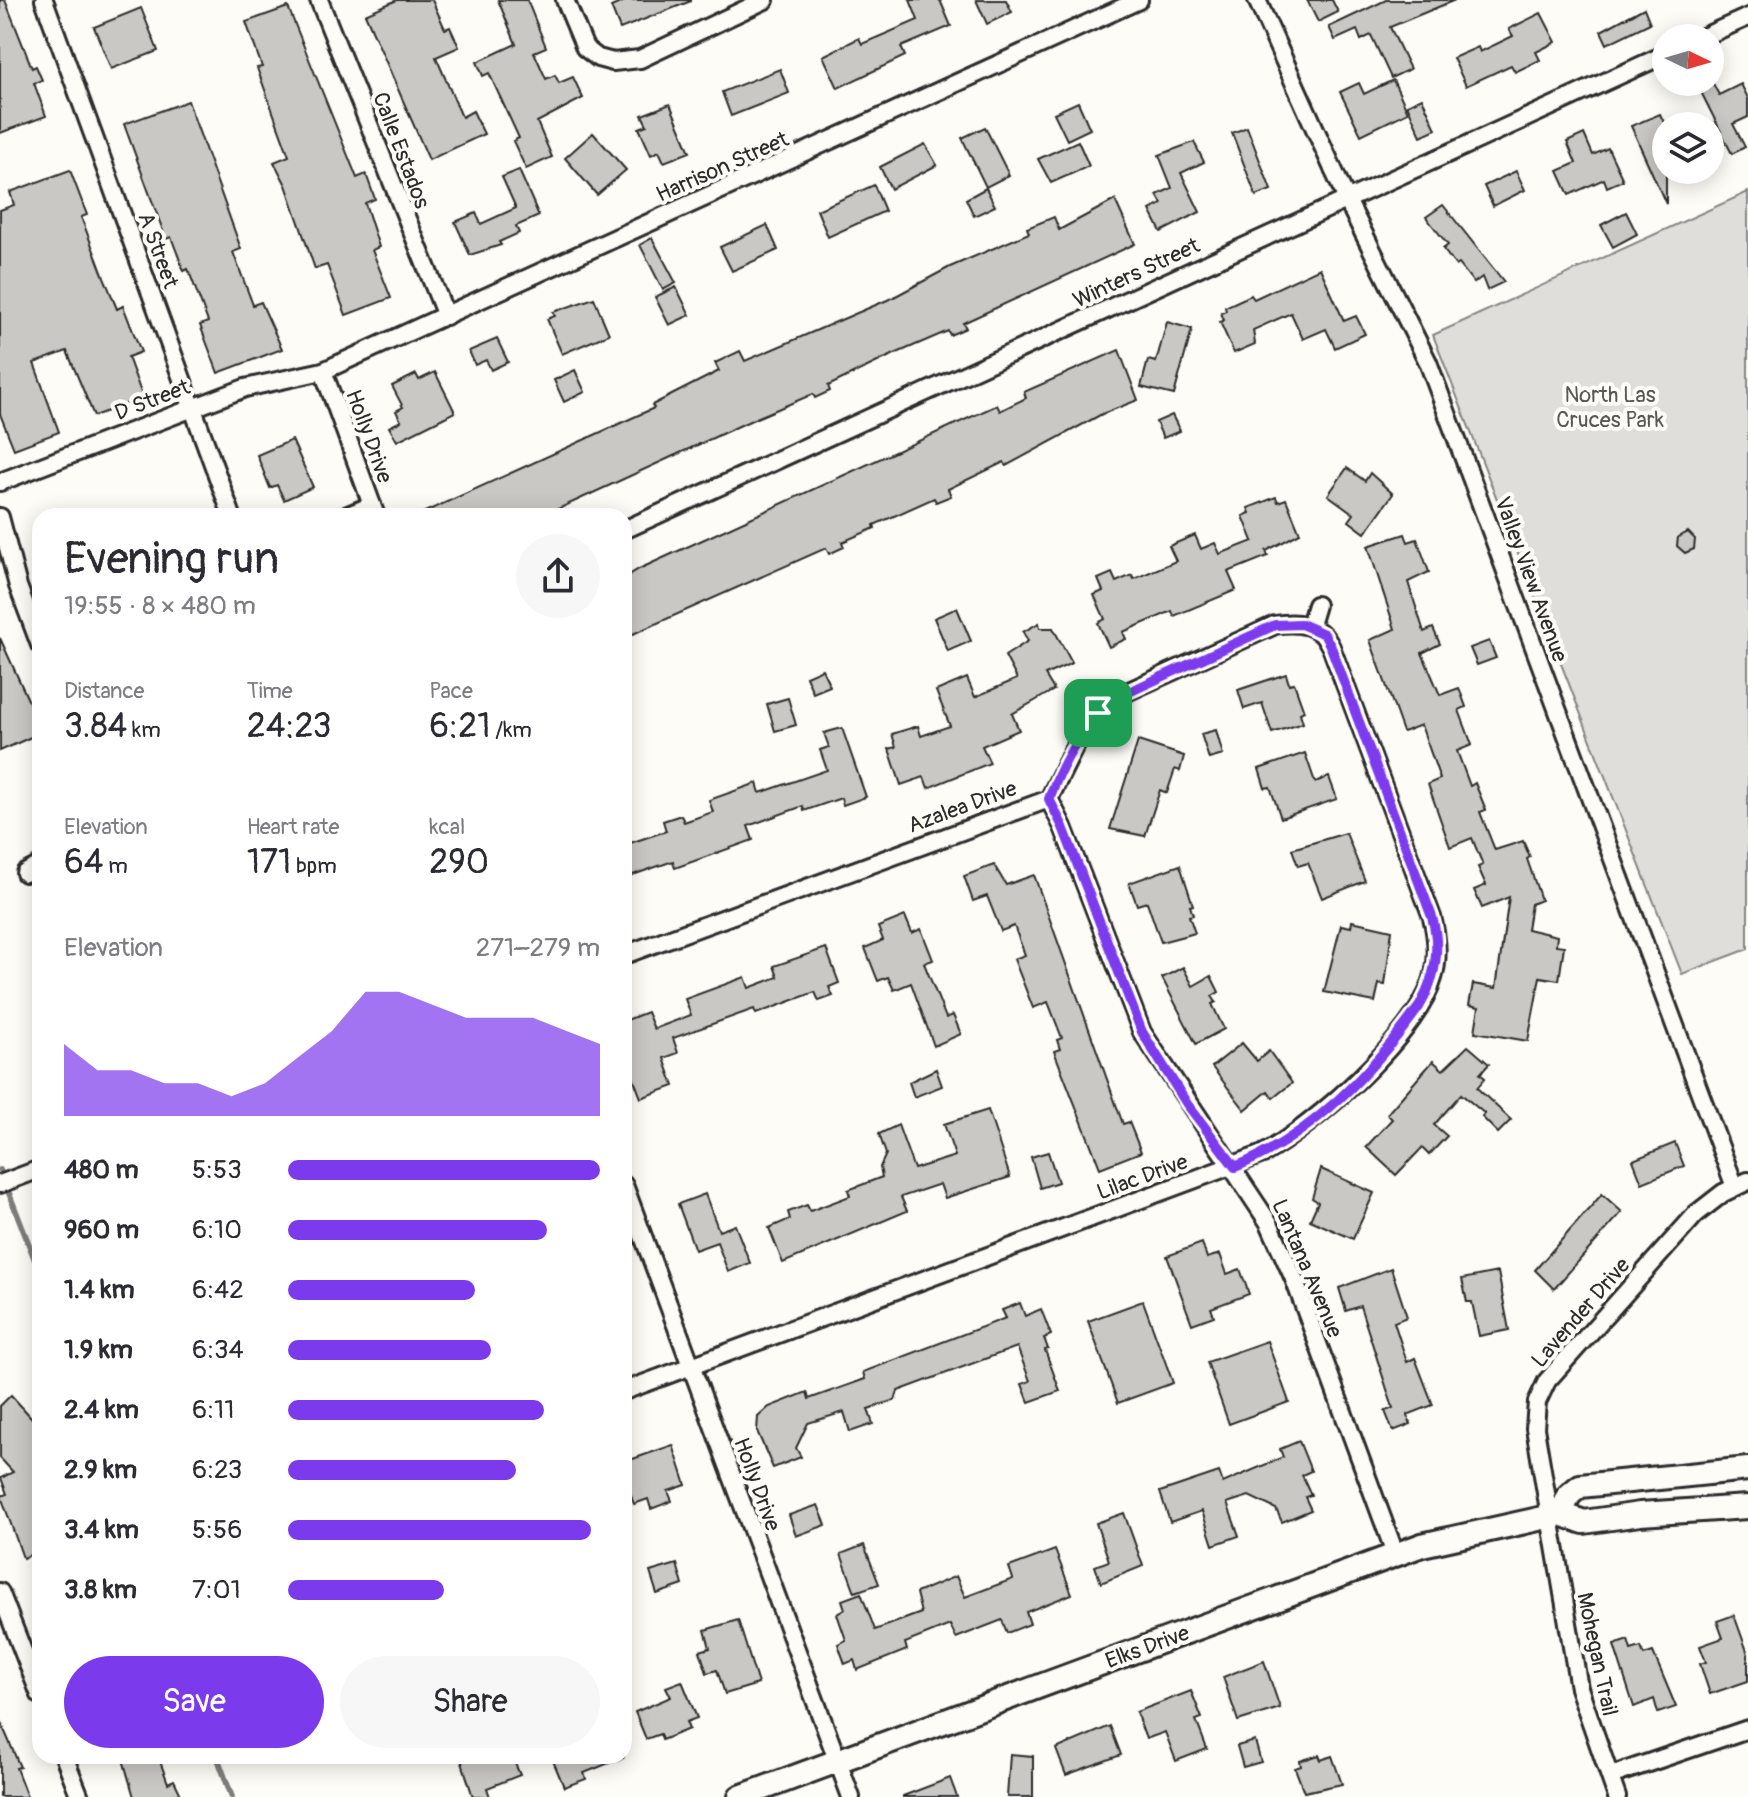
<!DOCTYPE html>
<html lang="en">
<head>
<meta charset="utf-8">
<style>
  body { margin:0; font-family:Pangolin,sans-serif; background:#f7f7f7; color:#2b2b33; height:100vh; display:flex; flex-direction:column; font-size:30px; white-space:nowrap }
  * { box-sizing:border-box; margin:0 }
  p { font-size:26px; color:#7c7c81 }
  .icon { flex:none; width:44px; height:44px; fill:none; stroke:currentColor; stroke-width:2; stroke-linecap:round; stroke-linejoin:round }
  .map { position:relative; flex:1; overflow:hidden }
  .panel { position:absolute; left:32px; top:508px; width:600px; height:1256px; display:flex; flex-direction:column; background:#fff; border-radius:24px; box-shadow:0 4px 20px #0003 }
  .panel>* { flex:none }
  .needle { width:52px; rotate:95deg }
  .controls { position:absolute; left:1652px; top:24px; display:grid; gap:16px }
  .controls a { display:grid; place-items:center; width:72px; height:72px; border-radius:50%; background:#fff; box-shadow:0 4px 20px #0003; font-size:40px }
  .pin { position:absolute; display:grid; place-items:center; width:68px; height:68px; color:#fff; margin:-34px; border-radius:16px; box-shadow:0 4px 12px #0006 }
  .round { display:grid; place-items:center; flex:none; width:84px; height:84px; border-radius:42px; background:#f7f7f7 }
  .overview { display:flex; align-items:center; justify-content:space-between; height:136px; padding:0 32px }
  h1 { font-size:44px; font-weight:600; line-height:60px }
  .metrics { display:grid; grid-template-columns:repeat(3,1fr); gap:12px; height:136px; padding:8px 32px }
  .metrics div { display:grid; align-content:center }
  .metrics b { font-size:34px; font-weight:600 }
  .metrics small { font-size:22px; font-weight:400 }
  .metrics p { font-size:22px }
  .chart { height:224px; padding:16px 32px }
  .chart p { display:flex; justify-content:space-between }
  .chart svg { width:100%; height:144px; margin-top:8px; fill:#7c3aed; opacity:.7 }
  .primary-button { display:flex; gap:16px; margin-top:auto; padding:16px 32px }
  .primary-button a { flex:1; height:92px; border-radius:48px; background:#7c3aed; color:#fff; font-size:32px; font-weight:600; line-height:92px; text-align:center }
  .primary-button a+a { background:#f7f7f7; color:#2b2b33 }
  ul { padding:0 32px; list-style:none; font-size:26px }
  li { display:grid; grid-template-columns:128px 96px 1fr; align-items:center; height:60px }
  li i { height:20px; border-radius:10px; background:#7c3aed }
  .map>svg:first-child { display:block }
  .green { fill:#dfdeda; stroke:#858482; stroke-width:2 }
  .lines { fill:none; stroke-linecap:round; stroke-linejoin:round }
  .stream { stroke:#7e7d7b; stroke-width:6 }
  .building { fill:#c9c8c4; stroke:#2b2b2b; stroke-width:2 }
  .minor-casing { stroke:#2b2b2b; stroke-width:22 }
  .secondary-casing { stroke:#2b2b2b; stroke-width:28 }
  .minor { stroke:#fdfcf7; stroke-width:16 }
  .secondary { stroke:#fdfcf7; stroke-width:22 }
  .route-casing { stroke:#fff; stroke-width:16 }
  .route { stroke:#7c3aed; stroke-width:10 }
  .labels { text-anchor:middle; stroke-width:8; stroke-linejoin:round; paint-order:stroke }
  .street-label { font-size:22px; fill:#2b2b2b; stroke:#fdfcf7 }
  .park-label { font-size:22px; fill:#585857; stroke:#fdfcf7 }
</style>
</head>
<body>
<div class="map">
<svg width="1748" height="1797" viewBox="0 0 1748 1797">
  <rect width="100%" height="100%" fill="#fdfcf7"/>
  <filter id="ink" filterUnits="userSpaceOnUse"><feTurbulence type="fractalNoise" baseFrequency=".0125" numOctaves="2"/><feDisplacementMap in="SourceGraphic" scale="16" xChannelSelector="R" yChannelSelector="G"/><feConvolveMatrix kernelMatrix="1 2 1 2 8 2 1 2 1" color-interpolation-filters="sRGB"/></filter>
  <g filter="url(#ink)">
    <path class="green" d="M1748 192V949L1682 974 1433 335Z"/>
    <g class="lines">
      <g class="stream">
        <path d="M0 1170 40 1273"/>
        <path d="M217 1756 232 1797"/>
      </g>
    </g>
    <g class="building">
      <path d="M0 0H5L32 68 36 66 42 80 34 83 46 116 0 133Z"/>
      <path d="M397 0H432L445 29 450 27 459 47 436 57 462 117 473 111 484 134 429 160 365 14Z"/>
      <path d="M498 0H527L546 47 534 52 546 79 555 75 559 83 573 77 583 98 537 122 552 157 526 169 513 141 519 138 489 73 483 76 477 62 516 44Z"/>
      <path d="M627 0H691V1L620 29 611 7Z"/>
      <path d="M910 0H940L951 26 901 47 905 56 838 88 823 56 859 38 862 44 918 20Z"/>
      <path d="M976 0H1006L1012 12 987 24Z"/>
      <path d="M1307 0H1332L1338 12 1318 22Z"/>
      <path d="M1386 0H1455L1390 27 1410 69 1391 78 1371 35 1361 40 1357 30 1335 40 1329 27Z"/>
      <path d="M288 7 357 178 366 174 375 199 365 203 379 247 372 250 391 298 346 315 327 265 315 269 286 185 274 162 289 156 257 68 262 67 246 22Z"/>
      <path d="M141 8 158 51 111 69 94 27Z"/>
      <path d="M1644 8 1650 23 1607 44 1601 31Z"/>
      <path d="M1541 13 1556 42 1536 52 1540 60 1515 72 1511 65 1466 86 1453 58 1478 47 1480 52 1513 36 1509 29Z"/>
      <path d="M780 69 789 93 731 116 722 92Z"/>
      <path d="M1710 78 1719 95 1741 84 1748 98V117L1733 124 1745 147 1732 154 1696 82H1710Z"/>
      <path d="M1393 80 1408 112 1361 135 1340 92 1359 83 1364 94Z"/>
      <path d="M1422 98 1436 129 1421 136 1407 105Z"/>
      <path d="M188 101 241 249 233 252 253 305 261 302 282 349 218 373 200 325 208 322 188 269 184 271 171 237 166 239 124 124Z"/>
      <path d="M1078 102 1090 129 1067 140 1054 113Z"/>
      <path d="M670 104 690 152 664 162 659 151 651 155 639 128 647 125 642 115Z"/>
      <path d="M1660 114 1666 127V204L1631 126Z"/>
      <path d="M985 127 1009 175 986 187 962 138Z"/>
      <path d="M1247 127 1271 190 1256 196 1232 133Z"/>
      <path d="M593 133 626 170 597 195 565 158Z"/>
      <path d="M1584 134 1593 155 1608 148 1623 180 1607 187 1604 179 1569 195 1558 171 1576 163 1567 142Z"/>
      <path d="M1078 141 1089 166 1051 183 1038 159Z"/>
      <path d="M1194 142 1204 162 1181 173 1200 212 1161 232 1150 210 1162 204 1157 195 1172 188 1159 155Z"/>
      <path d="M925 144 937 165 891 189 880 167Z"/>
      <path d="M70 170 87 215 81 217 102 272 117 309 123 306 141 352 128 357 143 398 94 416 67 351 34 363 59 432 14 449 0 414V210L14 205 10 192Z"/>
      <path d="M519 170 539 216 516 226 519 233 499 242 501 245 470 255 455 222 476 213 481 224 516 208 502 177Z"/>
      <path d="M1516 171 1525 190 1493 206 1484 186Z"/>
      <path d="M874 185 885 211 828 237 817 210Z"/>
      <path d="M986 188 995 206 974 216 966 199Z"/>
      <path d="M1115 200 1135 244 963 323 966 328 950 335 948 331 890 356 828 386 830 391 815 398 813 394 754 419 543 516H416L654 408 652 405 719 371 715 363 740 351 745 361 892 298 950 267 1029 233 1027 228 1054 217 1059 230Z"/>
      <path d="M1443 205 1493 268 1504 282 1487 290 1482 277 1474 283 1459 264 1456 266 1443 249 1448 245 1426 217Z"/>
      <path d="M1626 212 1637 234 1613 247 1601 225Z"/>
      <path d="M767 225 778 250 732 271 720 247Z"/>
      <path d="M652 238 676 283 663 290 640 245Z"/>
      <path d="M1320 268 1344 321 1356 316 1365 334 1335 348 1326 329 1303 339 1291 313 1253 330 1255 344 1234 353 1220 322 1224 320 1221 313 1226 311 1225 307 1251 295 1254 299Z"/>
      <path d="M676 287 690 315 669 325 655 297Z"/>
      <path d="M594 298 609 334 562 354 547 319 555 316 553 312Z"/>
      <path d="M1167 322 1192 329 1174 395 1141 387 1148 360 1156 362Z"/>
      <path d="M497 339 508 362 491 370 486 360 475 365 469 351Z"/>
      <path d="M1119 350 1138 400 1102 414 1006 466 1004 462 948 489 951 496 936 502 934 498 874 525 875 528 842 542 844 547 829 554 826 548 624 638V578L639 569 997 405 1000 411 1026 398 1024 392Z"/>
      <path d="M575 370 585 392 564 402 554 380Z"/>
      <path d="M435 372 455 412 397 441 389 427 401 421 396 411 403 407 392 386 416 374 419 380Z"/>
      <path d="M1172 415 1180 431 1163 438 1156 422Z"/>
      <path d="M292 440 313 487 284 500 277 485 270 488 257 455Z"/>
      <path d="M1347 468 1365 481 1370 473 1393 494 1365 533 1349 521 1354 514 1328 495Z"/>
      <path d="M1276 497 1278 502 1286 499 1300 533 1266 551 1268 556 1228 572 1236 590 1174 616 1172 611 1123 632 1126 639 1109 647 1098 623 1105 619 1094 595 1103 591 1098 579 1112 573 1116 582 1132 575 1134 579 1176 561 1169 546 1195 535 1201 549 1215 543 1220 554 1253 541 1243 516 1250 513 1248 508Z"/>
      <path d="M1688 532 1695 539 1694 549 1685 553 1677 546 1678 537Z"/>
      <path d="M1405 534 1408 542 1417 539 1429 572 1408 582 1424 632 1433 628 1440 644 1422 653 1440 695 1459 688 1466 707 1459 710 1472 745 1457 751 1470 786 1475 783 1486 810 1480 812 1495 850 1523 841 1530 857 1527 859 1541 900 1531 904 1527 929 1557 936 1556 945 1564 946 1559 980 1540 977 1528 1041 1475 1032 1479 1007 1469 1005 1473 984 1496 988 1509 897 1482 908 1474 890 1486 885 1478 867 1483 865 1472 838 1450 847 1428 784 1440 779 1421 725 1403 732 1370 640 1395 629 1368 546Z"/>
      <path d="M957 608 971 641 948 651 934 618Z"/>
      <path d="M1039 623 1040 628H1053L1072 663 1045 675 1054 690 1012 714 1019 730 982 746 990 763 928 788 924 777 901 785 889 749 896 747 892 734 918 726 921 736 950 726 936 691 967 678 975 697 1017 679 1005 656 1028 641 1023 632Z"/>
      <path d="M0 638 40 726V733L0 751Z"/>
      <path d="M1489 641 1496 658 1477 665 1470 648Z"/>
      <path d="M822 669 830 686 813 693 806 676Z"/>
      <path d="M1286 674 1289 684 1294 683 1304 711 1300 713 1303 723 1272 733 1262 703 1244 709 1238 690Z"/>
      <path d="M788 698 796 725 775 731 767 704Z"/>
      <path d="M842 728 866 797 843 805 841 798 804 811 803 806 748 826 753 840 675 868 673 861 624 878V845L666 831 663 821 681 815 684 822 713 812 709 800 757 783 760 793 827 770 820 750 829 747 824 733Z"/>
      <path d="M1216 730 1223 755 1209 759 1201 734Z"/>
      <path d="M1138 741 1184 756 1180 771 1175 769 1167 793 1160 790 1145 836 1110 829Z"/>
      <path d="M1305 753 1315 782 1329 777 1337 799 1281 818 1270 787 1265 788 1259 769Z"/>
      <path d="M1346 833 1365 881 1322 898 1308 863 1298 866 1292 849Z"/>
      <path d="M994 865 1006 885 1034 875 1123 1124 1129 1122 1141 1152 1100 1168 1054 1051 1060 1049 1057 1040 1062 1038 1048 1002 1033 1008 1014 959 1025 955 1014 926 1001 931 987 896 973 901 964 876Z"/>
      <path d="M1180 865 1193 905 1190 906 1193 915 1189 916 1195 933 1161 942 1147 902 1137 905 1129 883Z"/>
      <path d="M905 916 912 933 921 929 933 960 924 963 946 1018 953 1015 961 1034 934 1046 911 983 894 990 888 977 878 981 865 948 883 940 878 927Z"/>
      <path d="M1352 921 1392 930 1385 985 1379 984 1375 1002 1324 992 1341 925 1351 927Z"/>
      <path d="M826 948 839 983 829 987 833 996 819 1001 815 992 756 1014 754 1009 673 1038 678 1053 664 1058 674 1086 641 1098 624 1054V1021L647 1012 654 1029 691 1015 685 999 745 977 749 988 778 977 774 966Z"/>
      <path d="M1183 967 1193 986 1211 976 1219 992 1212 996 1216 1002 1212 1004 1224 1029 1196 1044 1162 978Z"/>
      <path d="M1242 1043 1257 1061 1269 1051 1292 1083 1273 1098 1268 1091 1245 1110 1212 1067Z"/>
      <path d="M1468 1046 1489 1064 1480 1074 1485 1078 1477 1088 1511 1120 1498 1133 1482 1117 1485 1114 1461 1094 1434 1125 1447 1136 1429 1155 1422 1148 1396 1175 1366 1147 1392 1119 1387 1114 1433 1061 1443 1070Z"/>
      <path d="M936 1069 942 1086 914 1097 909 1082Z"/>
      <path d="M988 1110 1010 1177 945 1198 940 1184 901 1197 907 1211 783 1263 769 1228 790 1219 788 1212 807 1205 810 1211 850 1196 848 1190 882 1177 880 1167 886 1154 879 1134 898 1125 914 1169 955 1156 944 1124Z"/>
      <path d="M1675 1143 1684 1166 1642 1183 1633 1160Z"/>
      <path d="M1048 1152 1058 1182 1040 1188 1031 1157Z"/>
      <path d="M1321 1169 1374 1193 1353 1239 1310 1220 1318 1202 1312 1198Z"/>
      <path d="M705 1194 719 1231 735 1225 750 1263 728 1272 717 1242 695 1250 678 1204Z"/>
      <path d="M1602 1194 1622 1212 1554 1289 1535 1270Z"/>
      <path d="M1202 1243 1207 1258 1220 1254 1227 1274 1240 1269 1249 1294 1211 1308 1214 1316 1192 1324 1167 1256Z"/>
      <path d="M1391 1268 1407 1317 1394 1322 1407 1362 1415 1358 1433 1405 1407 1415 1411 1424 1393 1431 1385 1411 1393 1408 1360 1306 1346 1311 1339 1288Z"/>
      <path d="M1498 1272 1509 1330 1479 1336 1472 1302H1467L1462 1279Z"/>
      <path d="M1143 1301 1173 1383 1118 1403 1088 1321Z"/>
      <path d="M1020 1303 1025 1316 1041 1309 1051 1335 1044 1338 1048 1349 1045 1350 1060 1391 1029 1402 1022 1384 1030 1381 1017 1347 898 1391 895 1400 868 1409 873 1424 850 1432 844 1412 808 1423 796 1448 801 1457 773 1468 757 1431 758 1417 769 1407 807 1392 809 1399 865 1379 863 1372 1006 1318 1002 1310Z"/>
      <path d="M1267 1341 1289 1402 1229 1424 1207 1362Z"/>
      <path d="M11 1395 40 1427V1551L23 1558 1 1496 7 1494 1 1478 13 1472 0 1458V1406Z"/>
      <path d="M1299 1441 1311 1471 1302 1475 1311 1495 1305 1497 1311 1510 1282 1522 1276 1509 1249 1496 1227 1503 1239 1536 1213 1545 1202 1511 1170 1522 1160 1492 1219 1472 1223 1483 1283 1457 1280 1449Z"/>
      <path d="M673 1445 686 1485 668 1491 672 1501 651 1509 648 1499 634 1504 624 1477V1462Z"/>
      <path d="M818 1505 826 1525 796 1536 789 1515Z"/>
      <path d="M1124 1513 1143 1566 1101 1583 1095 1566 1109 1561 1096 1523Z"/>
      <path d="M864 1545 879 1584 855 1592 841 1554Z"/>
      <path d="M1055 1550 1072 1594 1026 1612 1030 1624 1007 1633 1002 1620 956 1638 950 1625 905 1643 907 1650 857 1670 854 1660 845 1664 838 1644 846 1640 837 1614 845 1609 842 1600 861 1593 875 1630 921 1613 916 1593 956 1576 965 1597 1013 1579 1009 1567Z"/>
      <path d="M677 1564 683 1585 657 1594 650 1572Z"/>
      <path d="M1734 1615 1748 1654V1681L1710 1694 1700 1664 1706 1662 1700 1646 1723 1638 1717 1621Z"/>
      <path d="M738 1620 758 1684 725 1694 717 1670 707 1673 700 1651 710 1648 705 1630Z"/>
      <path d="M1628 1640 1631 1650 1641 1647 1644 1655 1653 1652 1676 1707 1658 1713 1654 1699 1634 1707 1614 1645Z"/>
      <path d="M1264 1661 1280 1708 1238 1721 1223 1677Z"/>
      <path d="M682 1681 697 1718 686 1722 689 1729 662 1740 660 1734 646 1739 635 1712 671 1697 666 1687Z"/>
      <path d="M1191 1691 1202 1718 1196 1720 1207 1749 1176 1761 1165 1732 1146 1739 1136 1712Z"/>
      <path d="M0 1720 20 1767 16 1768 27 1797H0Z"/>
      <path d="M1110 1726 1121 1755 1066 1775 1056 1749Z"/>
      <path d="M1255 1741 1261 1762 1243 1767 1237 1746Z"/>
      <path d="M1010 1754 1033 1756V1797H1007Z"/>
      <path d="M1319 1755 1321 1760 1332 1756 1342 1784 1304 1792 1295 1768 1301 1766 1300 1761Z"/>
      <path d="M122 1756H158L168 1783 174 1780 182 1797H134Z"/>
      <path d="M460 1756H512L520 1775 487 1788 490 1797H473Z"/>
      <path d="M551 1756H624V1757L584 1773 586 1779 564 1787Z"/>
      <path d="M950 1778 957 1797H903V1796Z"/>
    </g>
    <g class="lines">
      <defs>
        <g id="minor">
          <path d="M44 0 232 516"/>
          <path d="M319 0 446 316"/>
          <path d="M565 0 585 48 598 58 613 62 640 59 765 0"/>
          <path d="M1257 0 1347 200 1428 362 1735 1187"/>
          <path d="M1701 38 1748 17"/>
          <path d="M323 371 376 516"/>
          <path d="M0 482 245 388 323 371 1139 0"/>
          <path d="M346 516 372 505"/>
          <path d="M0 517 18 586 40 645"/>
          <path d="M624 530 1666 54"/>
          <path d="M1310 625 1316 605"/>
          <path d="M1049 799 1063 827 1142 1032 1269 1223 1294 1279 1395 1553"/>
          <path d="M25 873 40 865"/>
          <path d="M624 955 1049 799"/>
          <path d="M0 1184 40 1169"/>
          <path d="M624 1185 851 1797"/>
          <path d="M624 1391 1263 1154C1314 1126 1417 1035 1433 978 1439 958 1437 937 1432 917L1331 647C1320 624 1299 621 1275 625L1129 691 1107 705 1079 738 1049 799"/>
          <path d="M0 1592 40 1695"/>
          <path d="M64 1756 80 1797"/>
          <path d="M1610 1776 1748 1729"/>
          <path d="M1617 1797 1579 1688 1535 1428 1537 1402 1547 1381 1696 1214 1723 1193 1748 1181"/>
        </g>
        <g id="secondary">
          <path d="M1561 1514 1569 1495 1580 1486 1748 1469"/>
          <path d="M740 1797 1422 1545 1561 1514 1584 1522 1640 1514 1748 1507"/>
        </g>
      </defs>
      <use href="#minor" class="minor-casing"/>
      <use href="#secondary" class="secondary-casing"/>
      <use href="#minor" class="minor"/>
      <use href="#secondary" class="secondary"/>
    </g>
  </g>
  <g class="lines" filter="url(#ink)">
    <defs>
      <path id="route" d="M1301 624 1324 634 1331 647 1432 917C1441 949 1436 978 1419 1007 1371 1073 1312 1136 1235 1167L1187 1104 1142 1032 1063 827 1049 799C1063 761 1084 722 1118 697L1275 625Z"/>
    </defs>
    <use href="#route" class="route-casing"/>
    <use href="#route" class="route"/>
  </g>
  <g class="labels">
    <g class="street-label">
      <text transform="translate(402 150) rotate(69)" y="8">Calle Estados</text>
      <text transform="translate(722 166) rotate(-24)" y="8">Harrison Street</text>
      <text transform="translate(159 250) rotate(70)" y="8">A Street</text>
      <text transform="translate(1136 272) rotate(-25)" y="8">Winters Street</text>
      <text transform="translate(152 399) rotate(-21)" y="8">D Street</text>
      <text transform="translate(370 436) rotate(70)" y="8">Holly Drive</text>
      <text transform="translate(1532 579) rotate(70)" y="8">Valley View Avenue</text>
      <text transform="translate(962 806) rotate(-20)" y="8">Azalea Drive</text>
      <text transform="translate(1142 1176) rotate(-20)" y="8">Lilac Drive</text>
      <text transform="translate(1308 1268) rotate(67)" y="8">Lantana Avenue</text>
      <text transform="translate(1580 1312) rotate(-49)" y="8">Lavender Drive</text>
      <text transform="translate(758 1484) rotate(70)" y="8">Holly Drive</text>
      <text transform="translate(1147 1646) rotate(-20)" y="8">Elks Drive</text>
      <text transform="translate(1598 1654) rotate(78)" y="8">Mohegan Trail</text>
    </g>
    <g class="park-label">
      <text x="1610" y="402">North Las<tspan x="1610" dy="25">Cruces Park</tspan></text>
    </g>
  </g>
</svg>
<div class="controls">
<a><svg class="needle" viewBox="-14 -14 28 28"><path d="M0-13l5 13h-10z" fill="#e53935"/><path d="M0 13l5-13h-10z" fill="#7c7c81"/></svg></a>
<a><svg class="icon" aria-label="layers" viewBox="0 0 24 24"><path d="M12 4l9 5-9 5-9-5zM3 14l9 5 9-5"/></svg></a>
</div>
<div class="pin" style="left:1098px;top:713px;background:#1e9e55"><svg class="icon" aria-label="arrive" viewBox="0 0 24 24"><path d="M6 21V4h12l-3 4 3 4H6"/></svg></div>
<section class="panel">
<div class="overview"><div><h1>Evening run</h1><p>19:55 · 8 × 480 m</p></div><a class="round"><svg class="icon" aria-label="share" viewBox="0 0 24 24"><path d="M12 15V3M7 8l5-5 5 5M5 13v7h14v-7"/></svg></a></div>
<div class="metrics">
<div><p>Distance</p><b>3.84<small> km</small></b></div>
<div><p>Time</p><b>24:23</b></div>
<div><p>Pace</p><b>6:21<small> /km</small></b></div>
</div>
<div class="metrics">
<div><p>Elevation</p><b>64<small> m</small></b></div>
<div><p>Heart rate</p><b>171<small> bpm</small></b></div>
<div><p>kcal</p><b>290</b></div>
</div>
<div class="chart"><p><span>Elevation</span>271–279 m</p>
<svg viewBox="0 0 160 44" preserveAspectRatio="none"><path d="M0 44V22L10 30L20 30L30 34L40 34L50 38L60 34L70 26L80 18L90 6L100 6L110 10L120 14L130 14L140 14L150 18L160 22V44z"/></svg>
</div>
<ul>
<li><b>480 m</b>5:53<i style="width:100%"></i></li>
<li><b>960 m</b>6:10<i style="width:83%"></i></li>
<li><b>1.4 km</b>6:42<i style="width:60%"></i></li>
<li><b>1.9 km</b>6:34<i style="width:65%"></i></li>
<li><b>2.4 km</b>6:11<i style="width:82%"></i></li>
<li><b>2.9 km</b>6:23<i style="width:73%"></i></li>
<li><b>3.4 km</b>5:56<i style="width:97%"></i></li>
<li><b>3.8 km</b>7:01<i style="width:50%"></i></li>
</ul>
<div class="primary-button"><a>Save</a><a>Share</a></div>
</section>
</div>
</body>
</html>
